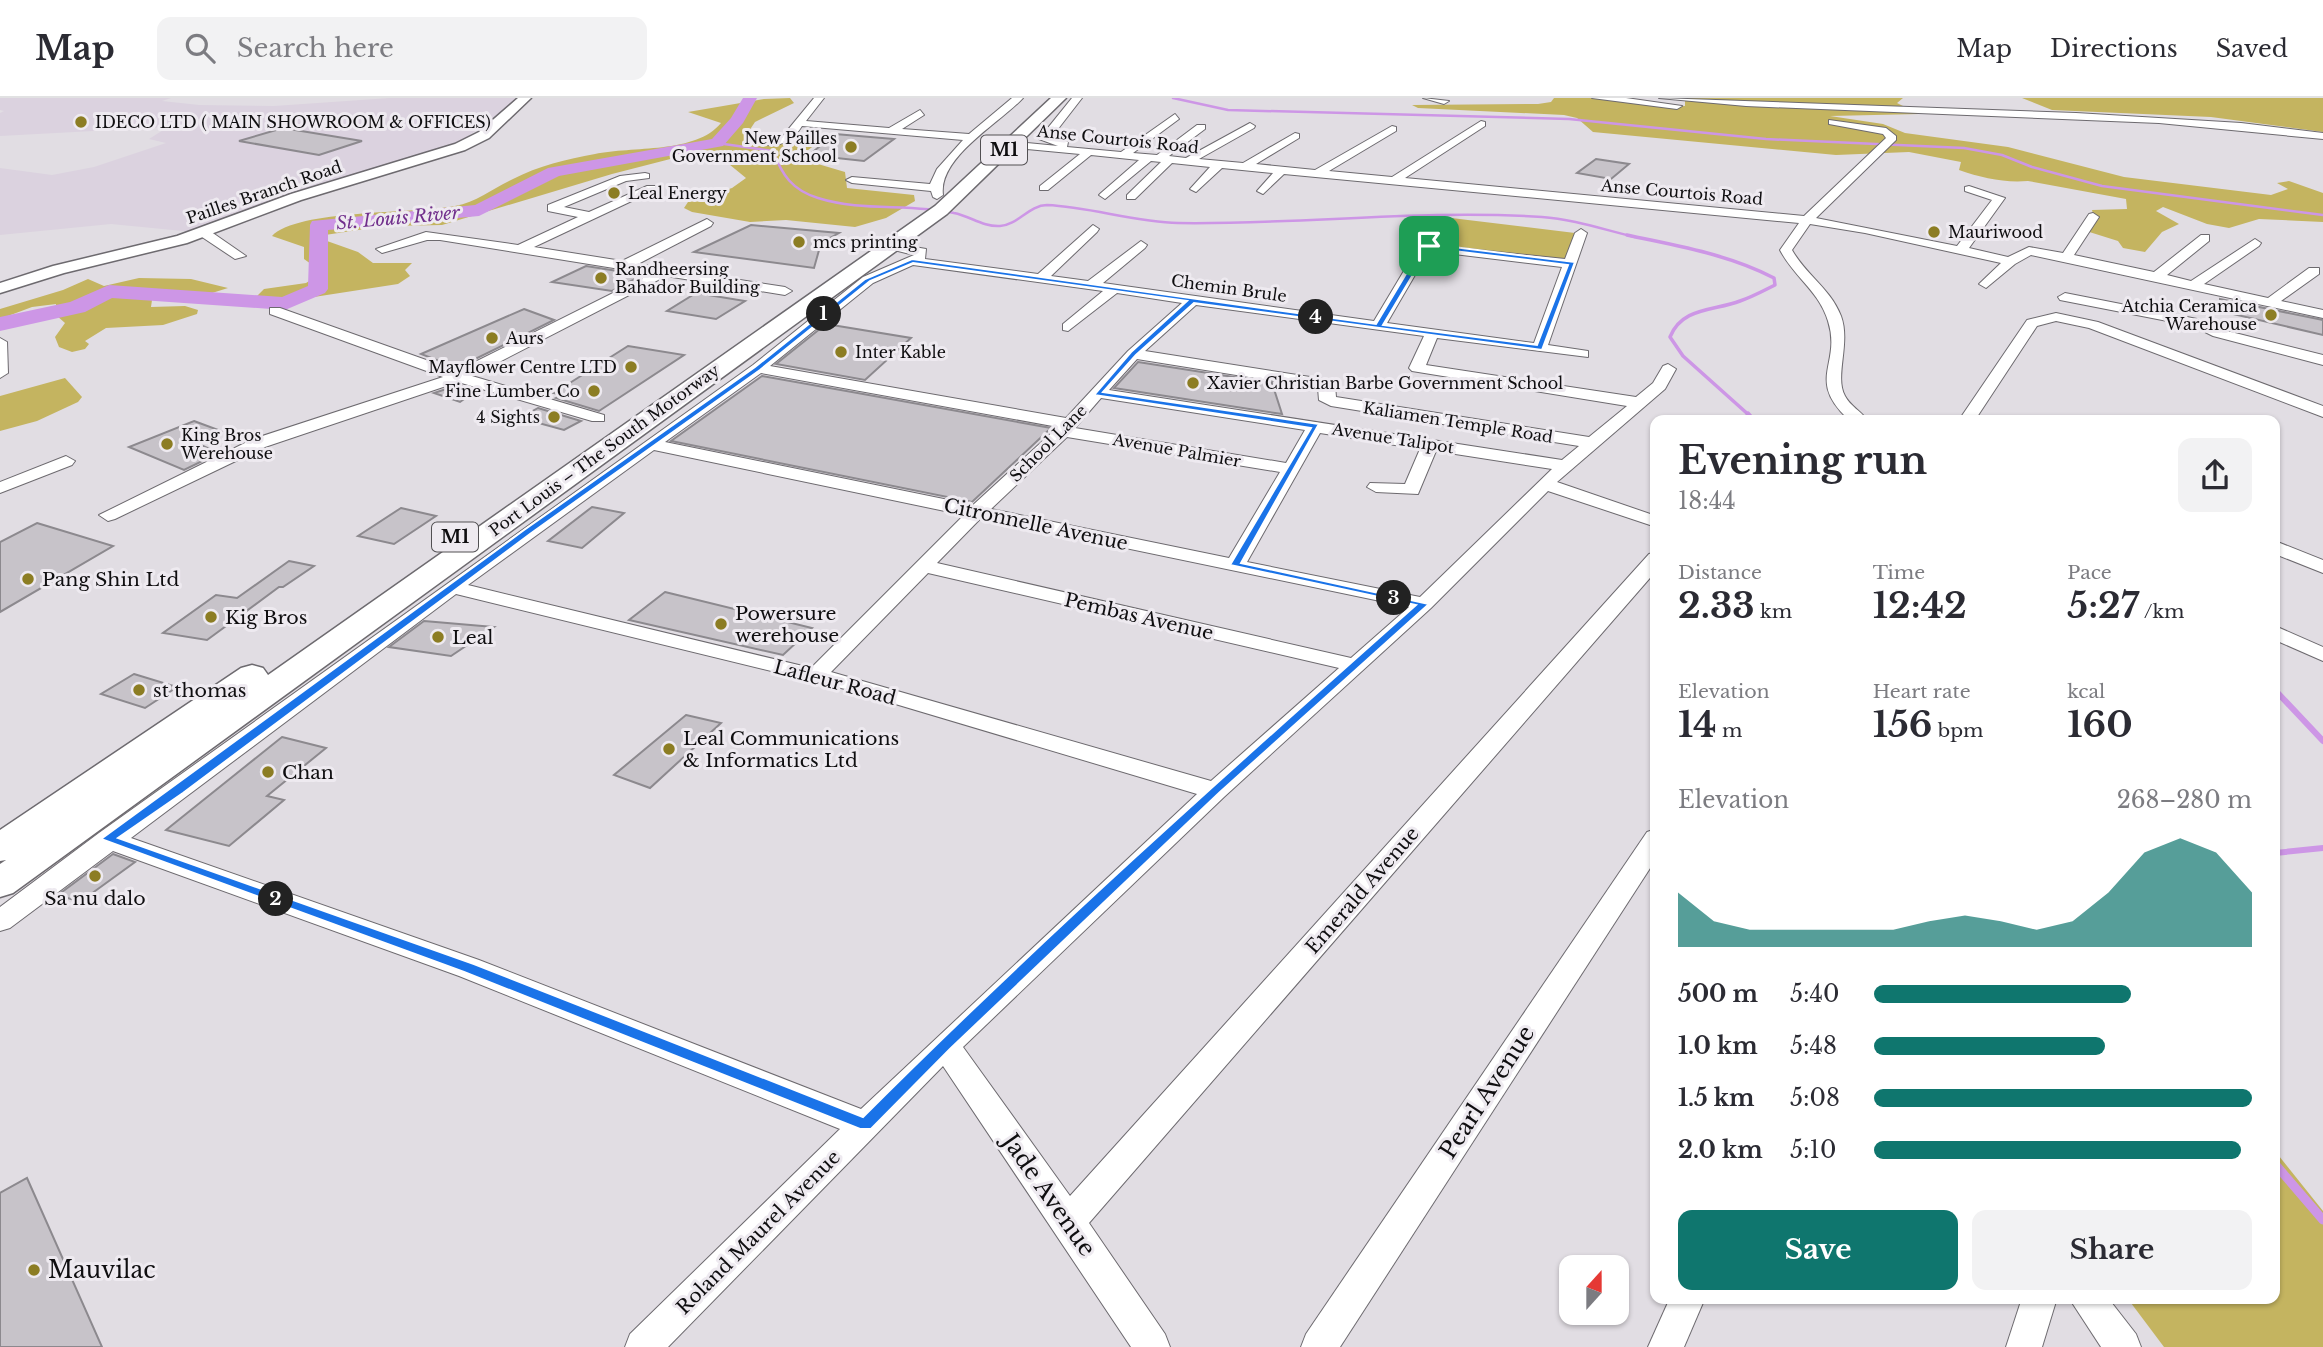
<!DOCTYPE html>
<html lang="en">
<head>
<meta charset="utf-8">
<style>
  body { margin:0; font-family:"Libre Baskerville",serif; background:#f2f2f3; color:#2b2b33; height:100vh; display:flex; flex-direction:column; font-size:26px; white-space:nowrap }
  * { box-sizing:border-box; margin:0 }
  p { font-size:23px; color:#7c7c81 }
  .icon { flex:none; width:38px; height:38px; fill:none; stroke:currentColor; stroke-width:2; stroke-linecap:round; stroke-linejoin:round }
  .map { position:relative; flex:1; overflow:hidden }
  .details { position:absolute; left:1650px; top:317px; width:630px; height:889px; display:flex; flex-direction:column; background:#fff; border-radius:14px; box-shadow:0 2px 5px #0004 }
  .details>* { flex:none }
  .needle { width:46px; rotate:21deg }
  .fabs { position:absolute; left:1559px; top:1157px; display:grid; gap:14px }
  .fabs a { display:grid; place-items:center; width:70px; height:70px; border-radius:14px; background:#fff; box-shadow:0 2px 5px #0004; font-size:35px }
  .pin { position:absolute; display:grid; place-items:center; width:60px; height:60px; color:#fff; margin:-30px; border-radius:14px; box-shadow:0 4px 10px #0006 }
  .km { position:absolute; width:35px; height:35px; margin:-18px; border-radius:50%; background:#222; color:#fff; font-size:19px; line-height:35px; text-align:center }
  .round { display:grid; place-items:center; flex:none; width:74px; height:74px; border-radius:14px; background:#f2f2f3 }
  .summary { display:flex; align-items:center; justify-content:space-between; height:119px; padding:0 28px }
  h1 { font-size:38px; font-weight:800; line-height:52px }
  .figures { display:grid; grid-template-columns:repeat(3,1fr); gap:10px; height:119px; padding:7px 28px }
  .figures div { display:grid; align-content:center }
  .figures b { font-size:35px; font-weight:800 }
  .figures small { font-size:19px; font-weight:400 }
  .figures p { font-size:19px }
  .chart { height:196px; padding:14px 28px }
  .chart p { display:flex; justify-content:space-between }
  .chart svg { width:100%; height:126px; margin-top:7px; fill:#0f766e; opacity:.7 }
  .button { display:flex; gap:14px; margin-top:auto; padding:14px 28px }
  .button a { flex:1; height:80px; border-radius:14px; background:#0f766e; color:#fff; font-size:28px; font-weight:800; line-height:80px; text-align:center }
  .button a+a { background:#f2f2f3; color:#2b2b33 }
  ul { padding:0 28px; list-style:none; font-size:23px }
  li { display:grid; grid-template-columns:112px 84px 1fr; align-items:center; height:52px }
  li i { height:18px; border-radius:9px; background:#0f766e }
  header { display:flex; align-items:center; gap:42px; box-sizing:border-box; height:98px; padding:0 35px; background:#fff; border-bottom:2px solid #e1e1e2 }
  header strong { font-size:33px }
  nav { display:flex; gap:38px; margin-inline-start:auto; font-size:24px }
  .search { width:490px; height:63px; background:#f2f2f3; display:flex; align-items:center; gap:18px; box-sizing:border-box; padding:0 24px; border-radius:14px; color:#7c7c81; font-size:26px }
  .map>svg:first-child { display:block }
  .built { fill:#dbd2df }
  .green { fill:#c4b460 }
  .lines { fill:none; stroke-linecap:round; stroke-linejoin:round }
  .stream-far4 { stroke:#cd96e6; stroke-width:2.5 }
  .stream-far3 { stroke:#cd96e6; stroke-width:3.5 }
  .stream-far2 { stroke:#cd96e6; stroke-width:5 }
  .stream-far1 { stroke:#cd96e6; stroke-width:6 }
  .stream { stroke:#cd96e6; stroke-width:9 }
  .river { fill:#cd96e6; fill-rule:evenodd }
  .building { fill:#c7c3c9; stroke:#8c898e; stroke-width:2 }
  .minor-casing { stroke:#6d6a6f; stroke-width:2 }
  .major-casing { stroke:#6d6a6f; stroke-width:3 }
  .highway-casing { stroke:#6d6a6f; stroke-width:3 }
  .minor { fill:#fff; fill-rule:evenodd }
  .major { fill:#fff; fill-rule:evenodd }
  .highway { fill:#fff; fill-rule:evenodd }
  .route { fill:#1a73e8; stroke:#fff; stroke-width:2; fill-rule:evenodd }
  .poi-dot { fill:#8c7d23; stroke:#eeeaf0; stroke-width:2.5 }
  .labels { text-anchor:middle; stroke-width:6; stroke-linejoin:round; paint-order:stroke }
  .far-poi-label { font-size:16px; fill:#0f0e10; stroke:#eeeaf0; text-anchor:start }
  .far-street-label { font-size:16px; fill:#0f0e10; stroke:#eeeaf0 }
  .shield { fill:#eeeaf0; stroke:#525053; stroke-width:2 }
  .shield-label { font-size:18px; font-weight:bold; fill:#0f0e10 }
  .far-water-label { font-size:18px; font-style:italic; fill:#712f8c; stroke:#eeeaf0 }
  .street-label { font-size:19px; fill:#0f0e10; stroke:#eeeaf0 }
  .poi-label { font-size:19px; fill:#0f0e10; stroke:#eeeaf0; text-anchor:start }
  .near-street-label { font-size:23px; fill:#0f0e10; stroke:#eeeaf0 }
  .near-poi-label { font-size:23px; fill:#0f0e10; stroke:#eeeaf0; text-anchor:start }
</style>
</head>
<body>
<header>
<strong>Map</strong>
<div class="search"><svg class="icon" aria-label="search" viewBox="0 0 24 24"><circle cx="10" cy="10" r="6"/><path d="M15 15l6 6"/></svg>Search here</div>
<nav><a>Map</a><a>Directions</a><a>Saved</a></nav>
</header>
<div class="map">
<svg width="2323" height="1249" viewBox="0 0 2323 1249">
  <rect width="100%" height="100%" fill="#e1dde3"/>
  <path class="built" d="M0 0H171L162 3 199 7 274 8 390 0H521L450 51 193 134 111 126 0 137V70L52 77 94 69 166 45 149 41 168 29 0 38V15L4 13 0 12Z"/>
  <g class="green">
    <path d="M790 0 794 5 755 24 747 36 785 44 816 42V46L803 56 801 61 845 74 847 90 914 97 915 103 886 120 855 129 786 122 750 124 692 114 684 110 688 104 732 90 746 80 724 62 733 57 732 52 682 58 612 76 442 127 385 128 325 137 327 143 358 154 373 165H412L405 172 410 178 398 186 288 203 257 198 264 191 306 185 319 177 318 171 304 161V149L272 138C298 111 414 116 455 108 477 104 493 90 513 81 538 68 567 61 595 56 632 48 696 56 721 25L688 14 764 1Z"/>
    <path d="M1554 0H1596L1685 8V0H1903L1897 5 1919 16 1830 18 1883 26 1905 35 2008 49 2124 79 2271 97 2288 91 2277 85 2289 83 2323 95V124L2259 121 2229 130 2207 126 2163 109 2156 113 2179 126 2162 134 2145 154 2123 150 2118 143 2083 132 2095 123 2092 112 2127 111 2126 101 2028 83C2004 85 1982 80 1959 72L1961 64 1909 54 1836 57 1593 34 1577 20 1564 17 1418 10 1412 7 1538 6 1551 4Z"/>
    <path d="M2022 0H2323V34L2211 19 2052 12Z"/>
    <path d="M1443 119 1575 135 1566 163 1428 146Z"/>
    <path d="M139 180 191 181 228 190 212 195 159 197 152 202 151 209 185 208 198 212 197 216 163 227 106 230 85 243 89 246 85 251 72 254 59 249 55 239 65 225 56 217V206L32 209 0 221V211L63 192 88 181 104 188Z"/>
    <path d="M65 280 82 299 78 304 37 323 0 333V298Z"/>
    <path d="M2275 1053 2323 1113V1249H2164L2128 1201 2275 1200Z"/>
  </g>
  <g class="lines">
    <g class="stream-far4">
      <path d="M1173 0 1228 12 1569 21 1766 41 1964 50 2002 57 2032 69 2102 88 2323 117"/>
      <path d="M717 45 773 53C782 77 792 92 818 100 862 114 909 105 954 115 970 118 983 129 1000 128 1018 127 1029 107 1047 107 1091 109 1134 124 1178 125 1300 127 1420 111 1542 119 1573 121 1605 132 1635 139"/>
    </g>
    <path class="stream-far3" d="M1627 137C1677 148 1728 156 1774 180L1775 187C1763 193 1752 199 1740 203 1714 213 1682 209 1670 239L1683 258 1750 318"/>
    <path class="stream-far2" d="M1748 316 1753 322"/>
    <g class="stream-far1">
      <path d="M2275 592 2323 643"/>
      <path d="M2275 755 2323 750"/>
    </g>
    <path class="stream" d="M2275 1066 2323 1122"/>
    <path class="river" d="M743 0H757L743 25 723 48 559 78 479 118 328 132V191L325 195 285 212 112 200 85 214 0 233V219L70 204 109 187 282 199 308 188 310 127 312 123 475 107 548 70 712 41 731 20Z"/>
  </g>
  <g class="building">
    <path d="M283 30 362 43 319 57 239 43Z"/>
    <path d="M835 36 894 41 864 63 809 57Z"/>
    <path d="M1596 61 1629 66 1611 81 1577 75Z"/>
    <path d="M751 127 839 135 821 145 814 170 694 154Z"/>
    <path d="M586 168 643 177 612 193 552 184Z"/>
    <path d="M696 195 745 203 716 221 667 213Z"/>
    <path d="M2220 201 2323 222V237L2220 213Z"/>
    <path d="M524 211 554 222 457 270 421 256Z"/>
    <path d="M826 226 911 240 865 282 776 266Z"/>
    <path d="M628 248 684 257 599 313 556 300 562 297 554 295Z"/>
    <path d="M1138 264 1272 285 1282 316 1114 290Z"/>
    <path d="M762 278 852 294 1051 330 972 404 671 343Z"/>
    <path d="M458 287 477 292 460 304 434 295Z"/>
    <path d="M538 310 581 323 564 332 520 320Z"/>
    <path d="M194 323 221 333 194 344 219 355 184 372 129 349Z"/>
    <path d="M592 409 624 415 582 450 548 443Z"/>
    <path d="M401 410 436 418 394 446 358 438Z"/>
    <path d="M37 425 113 448 0 514V444Z"/>
    <path d="M289 463 314 468 283 489H279L207 542 163 535 216 497 237 500Z"/>
    <path d="M665 494 812 530 783 557 629 522Z"/>
    <path d="M424 523 494 529 451 558 389 549Z"/>
    <path d="M134 576 177 589 145 610 101 596Z"/>
    <path d="M686 617 721 625 650 690 614 677Z"/>
    <path d="M282 639 326 650 267 698 284 702 229 748 166 732Z"/>
    <path d="M113 756 135 764 80 804 58 797Z"/>
    <path d="M27 1080 102 1249H0V1095Z"/>
  </g>
  <g class="lines">
    <defs>
      <g id="minor">
        <path d="M814 0H824L806 23 889 30 920 12 924 17 902 31 969 36 1012 0H1023C1000 25 938 59 943 97L937 101 933 99 931 93 852 85 846 82 852 79 930 86 937 71 963 42 802 28C790 48 769 53 750 40L755 37 769 41 782 39Z"/>
        <path d="M1072 0H1082L1051 40 1068 44 1067 49 1121 54 1175 16 1179 21 1133 55 1157 57 1197 27H1205V31L1169 58 1186 60 1250 25 1255 28 1254 30 1199 61 1243 65 1295 35 1299 36V40L1256 66 1315 72 1392 28 1396 29V33L1329 73 1392 79 1481 23 1485 24V28L1405 80 1804 118 1886 40 1883 36 1829 26V22L1886 30 1896 38V42L1816 120 1957 148 1992 102 1965 93V89L1969 88 2005 100 1969 150 2008 159 2029 149 2063 155 2089 116 2093 115 2099 119 2074 157 2154 174 2201 137H2209V143L2167 177 2191 183 2255 141 2261 145 2259 148 2204 186 2268 200 2309 170H2319V176L2281 203 2323 212V220L2031 157 2015 166 1986 190 1979 186 2001 165 1865 135 1810 126 1792 152C1806 177 1830 190 1841 218 1851 245 1834 279 1845 298 1850 308 1861 313 1867 322H1849C1805 281 1842 267 1828 223 1819 193 1794 179 1780 152L1799 125 1284 76 1263 96 1257 93 1273 75 1222 70 1196 94 1190 91 1210 69 1172 65 1135 101H1127V97L1161 64 1151 63 1105 101 1099 97 1101 95 1139 62 1091 57 1048 92H1040V88L1080 56 1027 51 1002 57 997 54 1027 45 1058 48 1039 41Z"/>
        <path d="M1423 0 1449 3 1444 6Z"/>
        <path d="M1592 0H1626L1682 8 1677 11Z"/>
        <path d="M1659 0 2076 15 2241 25 2323 35V41L2159 25 1746 8Z"/>
        <path d="M645 75 649 76V80L626 83 564 109 589 114 647 88H655V92L534 149 622 163 707 121 713 125 711 128 638 166 785 189 792 193 785 197 666 178 472 278 604 317V323H592L458 284 265 349 115 421 108 423 99 417 253 341 443 279 270 216V210H280L457 273 651 176 440 142H427L382 155 376 151 426 134 518 147 578 119 548 113V107L620 78Z"/>
        <path d="M1093 127 1099 131 1097 134 1051 178 1088 183 1141 143 1147 147 1145 150 1103 185 1374 223 1420 146 1565 161 1575 135 1581 131 1587 135 1548 247 1588 253V259L1437 240 1426 267 1636 299 1653 285 1663 268 1668 266 1676 271 1665 291 1557 384 1656 418V429L1548 393 1431 510 1224 699 963 949 1070 1098 1649 456 1656 454V473L1089 1125 1165 1236 1170 1249H1131L943 968 668 1249H625L630 1236 840 1031 459 878 113 753 10 830 0 833V809L99 735 753 267 863 179 914 157 886 150V144L926 151 925 161 1038 176ZM1429 153 1562 169 1534 245 1387 225ZM913 167 1103 193 1063 226V232L1068 233 1117 195 1182 205 1128 253 1066 320 770 268 873 185ZM1196 207 1424 238 1409 270 1412 273 1627 308 1589 339 1336 299 1335 287 1323 281 1145 253ZM1137 261 1318 290 1319 302 1331 308 1579 348 1562 362 1109 292ZM761 275 1058 329 973 407 665 344ZM1101 300 1305 332 1286 365 1075 330ZM1320 335 1420 351 1405 386 1370 385 1367 389 1376 394 1418 396 1436 353 1552 371 1420 499 1247 464ZM1067 339 1280 374 1229 460 991 411ZM654 352 964 417 811 570 468 487ZM981 420 1409 509 1351 560 937 465ZM928 475 1339 570 1211 683 831 574ZM456 496 845 591 1197 696 861 1011 479 862 131 740Z"/>
        <path d="M203 130 207 131 246 158 235 161 199 137 197 134Z"/>
        <path d="M2065 195 2197 221 2223 232 2323 257V267L2213 238 2193 228 2060 202 2058 199Z"/>
        <path d="M2056 215 2098 224 2323 308V319L2089 230 2056 223 2037 228 1975 322H1959L2027 222Z"/>
        <path d="M0 240 7 244 8 275 0 280Z"/>
        <path d="M66 358 75 363 72 367 0 395V384Z"/>
        <path d="M2275 443 2323 462V475L2275 456Z"/>
        <path d="M2275 528 2323 549V563L2275 542Z"/>
        <path d="M1656 731V761L1340 1249H1301L1306 1236 1647 734Z"/>
        <path d="M1670 1200H1705L1684 1249H1648Z"/>
        <path d="M2022 1200H2057L2042 1249H2006Z"/>
        <path d="M2069 1200H2108L2136 1236 2141 1249H2101Z"/>
      </g>
      <path id="major" d="M518 0H531L489 40 465 52 301 102 187 145 64 175 0 195V185L53 168 177 138 291 96 455 46 479 34Z"/>
      <path id="highway" d="M1051 0H1066L947 116 13 795 0 799V766L6 762 0 763V732L241 570 252 567 263 570 268 577 935 108Z"/>
    </defs>
    <use href="#minor" class="minor-casing"/>
    <use href="#major" class="major-casing"/>
    <use href="#highway" class="highway-casing"/>
    <use href="#minor" class="minor"/>
    <use href="#major" class="major"/>
    <use href="#highway" class="highway"/>
  </g>
  <path class="route" d="M1429 146 1575 164 1542 252 1194 205 1136 257 1103 294 1319 326 1241 465 1429 506 1219 695 950 951 871 1031H860L464 874 101 741 524 432 755 269 865 181 912 161 1376 226 1422 149ZM1429 150 1568 167 1537 247 1383 227ZM913 165 1187 203 1131 254 1094 297 1311 330 1230 467 1416 507C1228 674 1041 841 863 1019L474 866 118 740 183 695 530 436 760 272 870 183Z"/>
  <g class="poi-dot">
    <circle cx="81" cy="24" r="7"/>
    <circle cx="851" cy="49" r="7"/>
    <circle cx="614" cy="95" r="7"/>
    <circle cx="1934" cy="134" r="7"/>
    <circle cx="799" cy="144" r="7"/>
    <circle cx="601" cy="180" r="7"/>
    <circle cx="2271" cy="217" r="7"/>
    <circle cx="492" cy="240" r="7"/>
    <circle cx="841" cy="254" r="7"/>
    <circle cx="631" cy="269" r="7"/>
    <circle cx="1193" cy="285" r="7"/>
    <circle cx="594" cy="293" r="7"/>
    <circle cx="554" cy="319" r="7"/>
    <circle cx="167" cy="346" r="7"/>
    <circle cx="28" cy="481" r="7"/>
    <circle cx="211" cy="519" r="7"/>
    <circle cx="721" cy="526" r="7"/>
    <circle cx="438" cy="539" r="7"/>
    <circle cx="139" cy="592" r="7"/>
    <circle cx="669" cy="651" r="7"/>
    <circle cx="268" cy="674" r="7"/>
    <circle cx="95" cy="778" r="7"/>
    <circle cx="34" cy="1172" r="7"/>
  </g>
  <g class="labels">
    <g class="far-poi-label">
      <text x="95" y="30">IDECO LTD ( MAIN SHOWROOM &amp; OFFICES)</text>
      <text x="837" y="46" text-anchor="end">New Pailles<tspan x="837" dy="18">Government School</tspan></text>
      <text x="628" y="101">Leal Energy</text>
      <text x="1948" y="140">Mauriwood</text>
      <text x="813" y="150">mcs printing</text>
      <text x="615" y="177">Randheersing<tspan x="615" dy="18">Bahador Building</tspan></text>
      <text x="2257" y="214" text-anchor="end">Atchia Ceramica<tspan x="2257" dy="18">Warehouse</tspan></text>
      <text x="506" y="246">Aurs</text>
      <text x="855" y="260">Inter Kable</text>
      <text x="617" y="275" text-anchor="end">Mayflower Centre LTD</text>
      <text x="1207" y="291">Xavier Christian Barbe Government School</text>
      <text x="580" y="299" text-anchor="end">Fine Lumber Co</text>
      <text x="540" y="325" text-anchor="end">4 Sights</text>
      <text x="181" y="343">King Bros<tspan x="181" dy="18">Werehouse</tspan></text>
    </g>
    <g class="far-street-label">
      <text transform="translate(1118 41) rotate(6)" y="6">Anse Courtois Road</text>
      <text transform="translate(264 94) rotate(-19)" y="6">Pailles Branch Road</text>
      <text transform="translate(1682 94) rotate(5)" y="6">Anse Courtois Road</text>
      <text transform="translate(1229 190) rotate(8)" y="6">Chemin Brule</text>
      <text transform="translate(1458 324) rotate(9)" y="6">Kaliamen Temple Road</text>
      <text transform="translate(1393 340) rotate(9)" y="6">Avenue Talipot</text>
      <text transform="translate(1048 345) rotate(-45)" y="6">School Lane</text>
      <text transform="translate(604 352) rotate(-36)" y="6">Port Louis – The South Motorway</text>
      <text transform="translate(1177 352) rotate(10)" y="6">Avenue Palmier</text>
    </g>
    <g class="shield">
      <rect x="981" y="37.5" width="46" height="29" rx="5"/>
      <rect x="432" y="424.5" width="46" height="29" rx="5"/>
    </g>
    <g class="shield-label">
      <text x="1004" y="58">M1</text>
      <text x="455" y="445">M1</text>
    </g>
    <g class="far-water-label">
      <text transform="translate(398 120) rotate(-5)" y="6">St. Louis River</text>
    </g>
    <g class="street-label">
      <text transform="translate(1036 426) rotate(12)" y="7">Citronnelle Avenue</text>
      <text transform="translate(1139 518) rotate(13)" y="7">Pembas Avenue</text>
      <text transform="translate(835 584) rotate(15)" y="7">Lafleur Road</text>
      <text transform="translate(1362 792) rotate(-49)" y="7">Emerald Avenue</text>
      <text transform="translate(758 1134) rotate(-45)" y="7">Roland Maurel Avenue</text>
    </g>
    <g class="poi-label">
      <text x="42" y="488">Pang Shin Ltd</text>
      <text x="735" y="522">Powersure<tspan x="735" dy="22">werehouse</tspan></text>
      <text x="225" y="526">Kig Bros</text>
      <text x="452" y="546">Leal</text>
      <text x="153" y="599">st thomas</text>
      <text x="683" y="647">Leal Communications<tspan x="683" dy="22">&amp; Informatics Ltd</tspan></text>
      <text x="282" y="681">Chan</text>
      <text x="95" y="807" text-anchor="middle">Sa nu dalo</text>
    </g>
    <g class="near-street-label">
      <text transform="translate(1487 994) rotate(-57)" y="8">Pearl Avenue</text>
      <text transform="translate(1049 1097) rotate(55)" y="8">Jade Avenue</text>
    </g>
    <g class="near-poi-label">
      <text x="48" y="1180">Mauvilac</text>
    </g>
  </g>
</svg>
<div class="fabs">
<a><svg class="needle" viewBox="-14 -14 28 28"><path d="M0-13l5 13h-10z" fill="#e53935"/><path d="M0 13l5-13h-10z" fill="#7c7c81"/></svg></a>
</div>
<div class="pin" style="left:1429px;top:148px;background:#1e9e55"><svg class="icon" aria-label="arrive" viewBox="0 0 24 24"><path d="M6 21V4h12l-3 4 3 4H6"/></svg></div>
<b class="km" style="left:824px;top:216px">1</b>
<b class="km" style="left:276px;top:801px">2</b>
<b class="km" style="left:1394px;top:500px">3</b>
<b class="km" style="left:1316px;top:219px">4</b>
<section class="details">
<div class="summary"><div><h1>Evening run</h1><p>18:44</p></div><a class="round"><svg class="icon" aria-label="share" viewBox="0 0 24 24"><path d="M12 15V3M7 8l5-5 5 5M5 13v7h14v-7"/></svg></a></div>
<div class="figures">
<div><p>Distance</p><b>2.33<small> km</small></b></div>
<div><p>Time</p><b>12:42</b></div>
<div><p>Pace</p><b>5:27<small> /km</small></b></div>
</div>
<div class="figures">
<div><p>Elevation</p><b>14<small> m</small></b></div>
<div><p>Heart rate</p><b>156<small> bpm</small></b></div>
<div><p>kcal</p><b>160</b></div>
</div>
<div class="chart"><p><span>Elevation</span>268–280 m</p>
<svg viewBox="0 0 160 44" preserveAspectRatio="none"><path d="M0 44V25L10 35L20 38L30 38L40 38L50 38L60 38L70 35L80 33L90 35L100 38L110 35L120 25L130 11L140 6L150 11L160 25V44z"/></svg>
</div>
<ul>
<li><b>500 m</b>5:40<i style="width:68%"></i></li>
<li><b>1.0 km</b>5:48<i style="width:61%"></i></li>
<li><b>1.5 km</b>5:08<i style="width:100%"></i></li>
<li><b>2.0 km</b>5:10<i style="width:97%"></i></li>
</ul>
<div class="button"><a>Save</a><a>Share</a></div>
</section>
</div>
</body>
</html>
